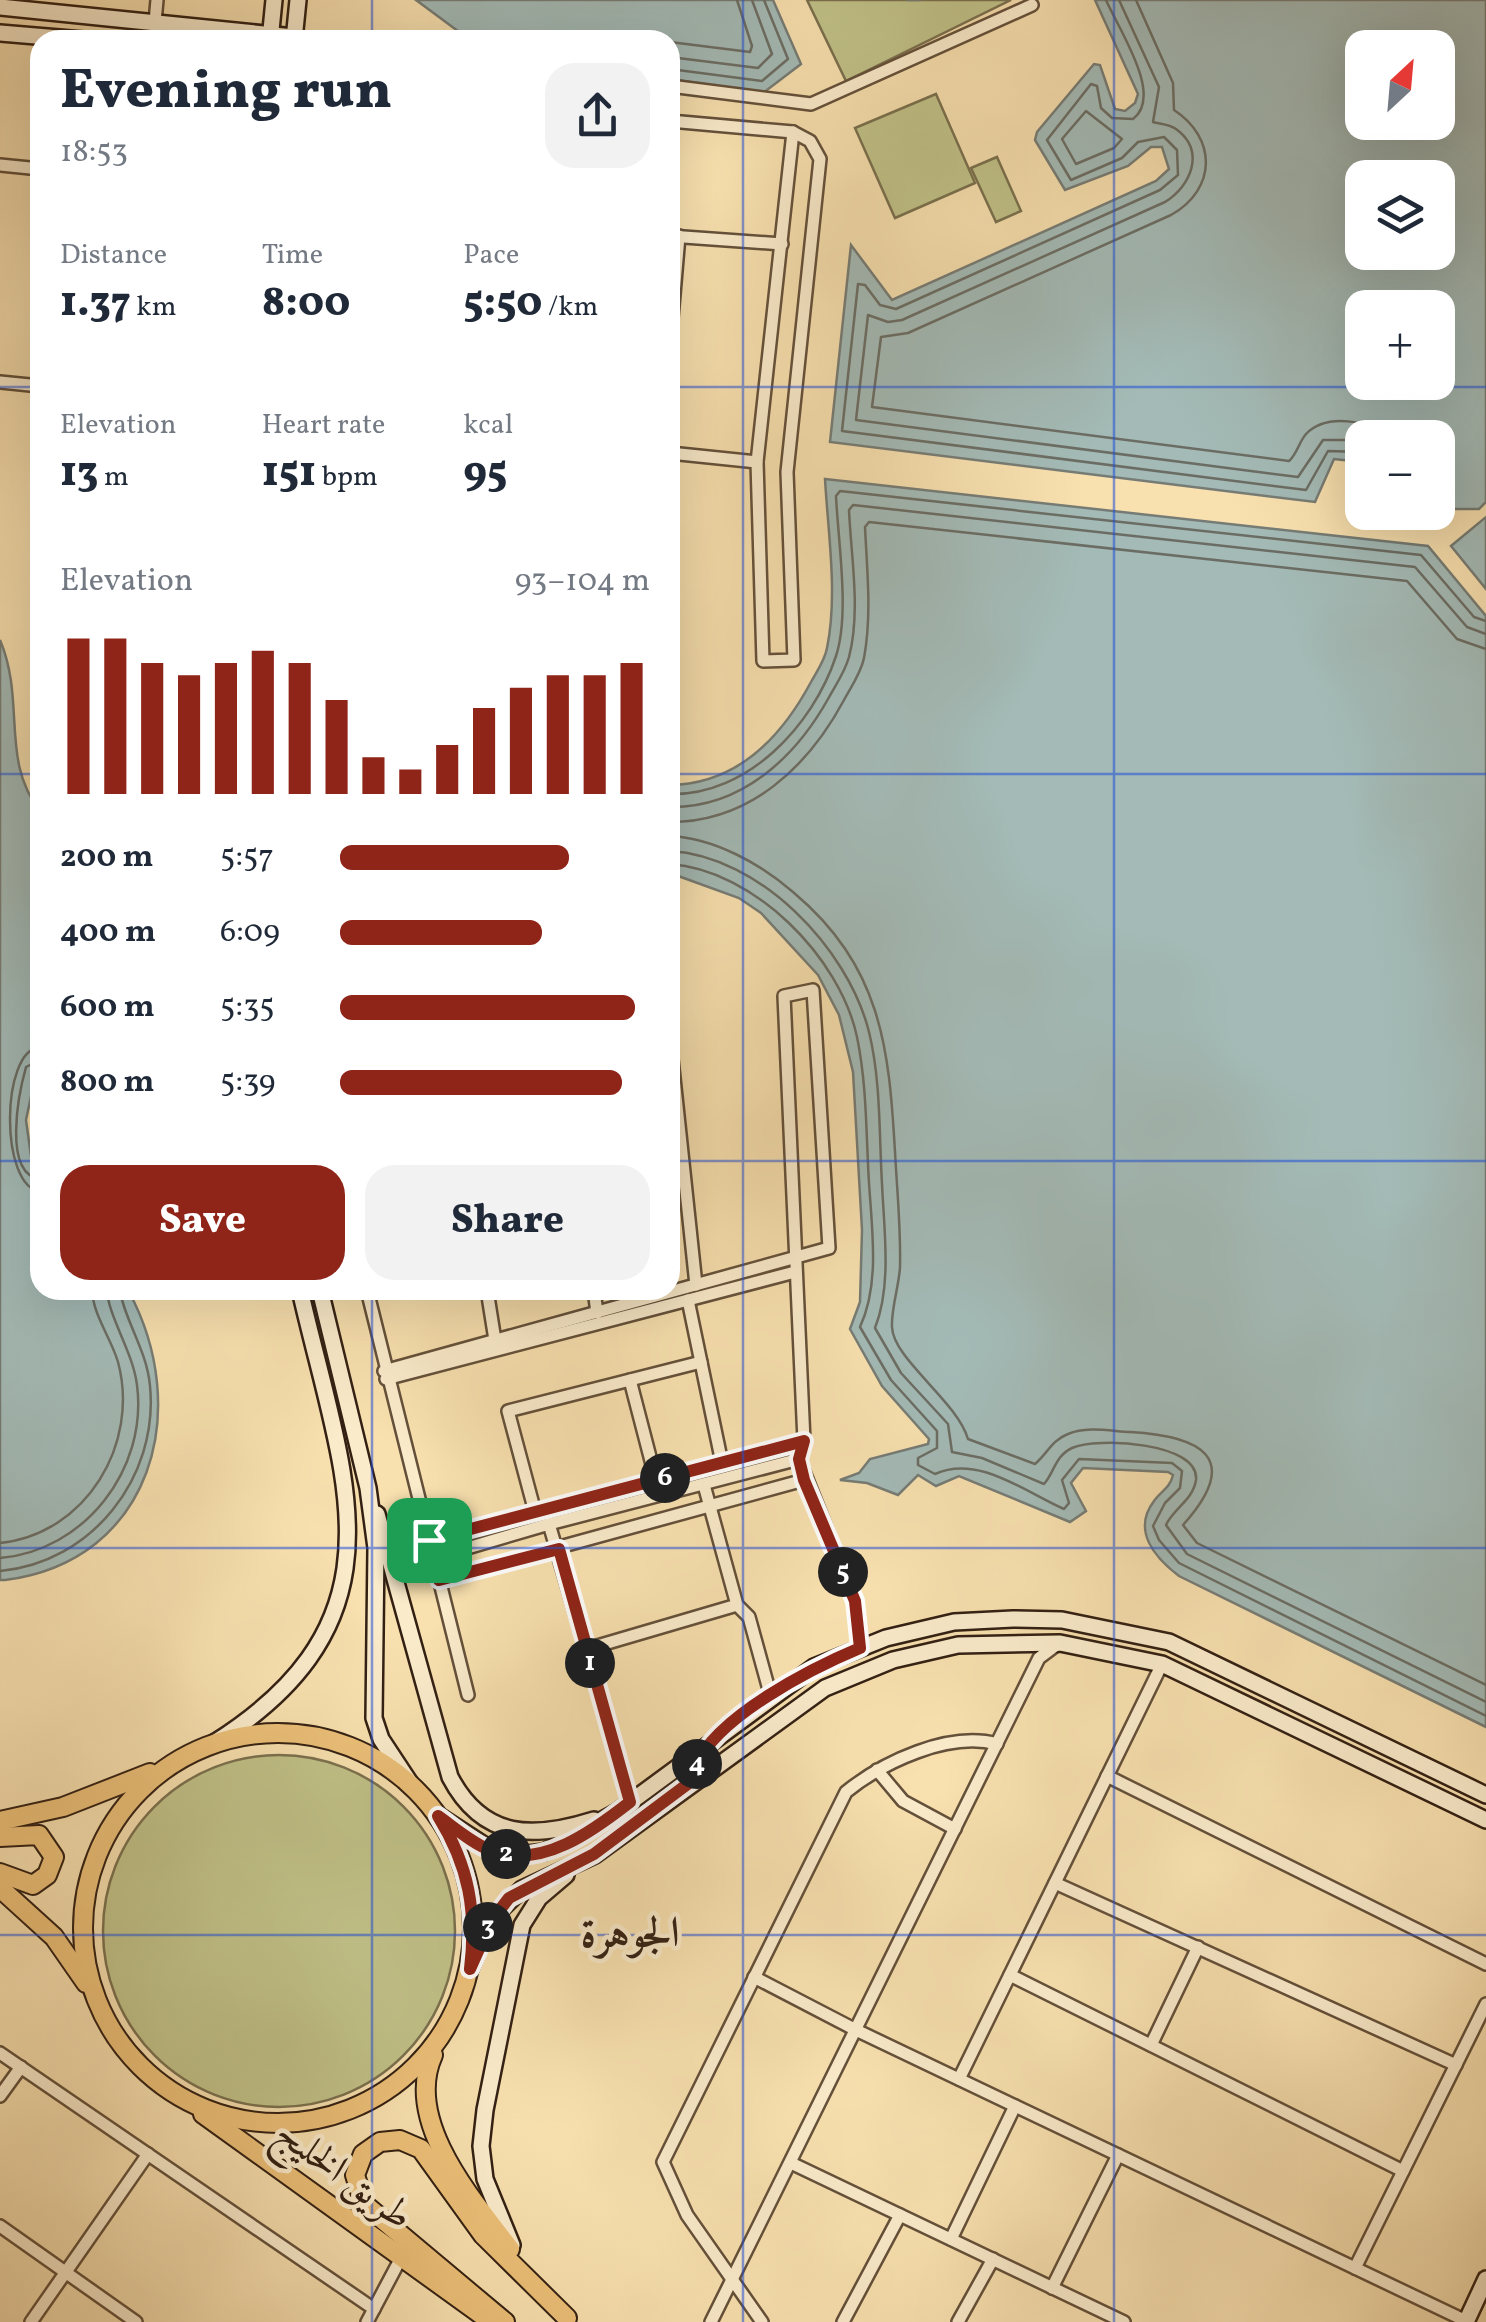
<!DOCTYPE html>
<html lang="en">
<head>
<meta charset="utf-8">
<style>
  body { margin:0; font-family:Vollkorn,Amiri,serif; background:#f2f2f3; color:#1f2937; height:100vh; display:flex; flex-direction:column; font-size:38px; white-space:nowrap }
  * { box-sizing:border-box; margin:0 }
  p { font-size:32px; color:#747a83 }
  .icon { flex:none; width:55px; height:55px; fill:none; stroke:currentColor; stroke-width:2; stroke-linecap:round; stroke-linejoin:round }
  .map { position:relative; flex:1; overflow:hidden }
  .sheet { position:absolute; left:30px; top:30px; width:650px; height:1270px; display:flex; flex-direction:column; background:#fff; border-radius:30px; box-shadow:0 10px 40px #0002 }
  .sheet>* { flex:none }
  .needle { width:65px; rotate:26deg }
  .controls { position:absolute; left:1345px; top:30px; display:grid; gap:20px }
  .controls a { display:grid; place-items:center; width:110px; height:110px; border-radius:20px; background:#fff; box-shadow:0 10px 40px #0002; font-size:50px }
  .pin { position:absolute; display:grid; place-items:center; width:85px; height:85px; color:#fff; margin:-42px; border-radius:20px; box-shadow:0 5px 15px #0006 }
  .km { position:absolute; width:50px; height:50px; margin:-25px; border-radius:50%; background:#222; color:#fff; font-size:28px; line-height:50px; text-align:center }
  .round { display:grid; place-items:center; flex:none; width:105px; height:105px; border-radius:30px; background:#f2f2f3 }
  .headline { display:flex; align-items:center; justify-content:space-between; height:170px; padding:0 30px }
  h1 { font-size:55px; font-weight:800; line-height:75px }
  .stats { display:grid; grid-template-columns:repeat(3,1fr); gap:15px; height:170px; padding:10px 30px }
  .stats div { display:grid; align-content:center }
  .stats b { font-size:42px; font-weight:800 }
  .stats small { font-size:28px; font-weight:400 }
  .stats p { font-size:28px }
  .chart { height:280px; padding:20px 30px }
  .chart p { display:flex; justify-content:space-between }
  .chart svg { width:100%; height:180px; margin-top:10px; stroke:#8f2418; stroke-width:6 }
  .primary-button { display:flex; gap:20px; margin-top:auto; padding:20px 30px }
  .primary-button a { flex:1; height:115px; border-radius:30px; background:#8f2418; color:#fff; font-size:40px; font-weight:800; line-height:115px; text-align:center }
  .primary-button a+a { background:#f2f2f3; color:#1f2937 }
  ul { padding:0 30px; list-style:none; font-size:32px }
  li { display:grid; grid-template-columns:160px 120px 1fr; align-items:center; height:75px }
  li i { height:25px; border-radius:12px; background:#8f2418 }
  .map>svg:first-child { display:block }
  .green { fill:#c0c188; stroke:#7a704e; stroke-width:2.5 }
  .water { fill:#a3bab6; stroke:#767c75; stroke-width:2.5; fill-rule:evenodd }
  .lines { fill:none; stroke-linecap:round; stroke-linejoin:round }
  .shore { stroke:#6b6d64; stroke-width:2.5 }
  .stream { stroke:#767c75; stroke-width:2.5 }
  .street-casing { stroke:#64503a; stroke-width:16 }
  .secondary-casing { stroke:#332013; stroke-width:20 }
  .primary-casing { stroke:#332013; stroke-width:22 }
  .street { stroke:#faebcb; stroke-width:11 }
  .secondary { stroke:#faebcb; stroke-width:15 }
  .primary { stroke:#ecc078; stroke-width:18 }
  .route-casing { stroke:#fff; stroke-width:20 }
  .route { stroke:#8f2418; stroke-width:12 }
  .grid { fill:none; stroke:#1d4ed8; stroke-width:2.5; stroke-opacity:0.55 }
  .labels { text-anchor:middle; stroke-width:9; stroke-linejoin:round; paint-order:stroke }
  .street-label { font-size:40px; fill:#332013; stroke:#faebcb }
  .neighbourhood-label { font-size:42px; font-weight:bold; fill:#332013; stroke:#faebcb }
</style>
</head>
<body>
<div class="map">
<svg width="1486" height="2322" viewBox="0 0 1486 2322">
  <rect width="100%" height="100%" fill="#f8e0af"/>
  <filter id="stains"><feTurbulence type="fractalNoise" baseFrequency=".002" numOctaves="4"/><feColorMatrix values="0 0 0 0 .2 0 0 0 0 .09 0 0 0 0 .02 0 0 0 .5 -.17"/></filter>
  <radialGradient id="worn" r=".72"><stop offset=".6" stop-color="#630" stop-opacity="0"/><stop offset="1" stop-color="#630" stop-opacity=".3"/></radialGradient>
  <g class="green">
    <path d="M807 0H1011L846 81Z"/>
    <path d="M936 94 975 183 895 218 855 128Z"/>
    <path d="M997 157 1021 211 996 222 971 168Z"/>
    <circle cx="279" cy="1931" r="176"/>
  </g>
  <g class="water">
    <path d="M416 0H773L801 64 763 93 670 79V40H470Z"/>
    <path d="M1095 0H1486V502L1479 509H1438V438H1362V462L1334 459 1315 502 830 442 851 245 892 300 1156 181 1169 169 1162 147H1151L1128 166 1065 190 1035 140 1037 132 1094 64 1100 65 1115 109 1125 111 1135 103 1138 94ZM1362 48H1438V122H1362ZM1362 178H1438V252H1362ZM1362 308H1438V382H1362Z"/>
    <path d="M825 479 1428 546 1486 616V1727L1179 1576C1154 1557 1132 1530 1154 1501 1161 1491 1170 1488 1173 1475L1168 1472 1083 1468 1071 1483 1086 1511 1070 1522 959 1476 936 1486 918 1475 898 1495 867 1483 840 1480 859 1473 870 1459 928 1444 929 1439 882 1386 850 1329 860 1302 862 1230 853 1072 839 1015 818 975 761 913 739 898 670 873V785C736 784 781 738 811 682 817 671 825 660 827 648 838 595 828 533 825 479Z"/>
    <path d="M1486 517V589L1451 546Z"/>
    <path d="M0 640C26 702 0 760 40 811V1054L26 1120 32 1163 40 1174V1290H128C193 1409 153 1561 5 1580H0Z"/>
  </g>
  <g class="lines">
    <g class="shore">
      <path d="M1106 0C1119 30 1164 96 1133 119L1112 118 1101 108 1097 86 1091 84 1047 140 1071 180 1122 158 1138 142 1164 137 1177 150 1178 175 1160 190 896 309 880 305 865 285 858 284 842 431 1306 490 1328 451 1362 452"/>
      <path d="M1119 0 1159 87 1153 122C1160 124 1169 124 1176 129 1206 151 1191 186 1165 202L902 320 888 322 868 315 856 420 1298 477 1323 440H1362"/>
      <path d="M1136 0 1173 83 1174 110C1217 138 1217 189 1171 215L908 333 881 337 872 407 1289 461C1297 454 1299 442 1306 434 1326 413 1370 420 1390 438"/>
      <path d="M670 42 750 52 752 46 737 0"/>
      <path d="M670 57 758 68 772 54 752 0"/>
      <path d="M670 69 762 81 788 59 764 0"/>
      <path d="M1086 111 1122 139 1114 148 1076 164 1062 139Z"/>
      <path d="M670 794C747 796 813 726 836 656 850 614 838 541 836 496L840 491 1421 555 1474 617 1486 621"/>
      <path d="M670 807C741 808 795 758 828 699 835 686 845 672 849 657 861 611 851 557 849 510L853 505 1415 567 1467 627 1486 634"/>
      <path d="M670 822C750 822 808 767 844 700 851 687 861 673 864 658 872 615 867 570 865 527L869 522 1407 581 1457 639 1486 649"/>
      <path d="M670 836C714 838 761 864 793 892 881 966 889 1046 895 1152 897 1190 901 1229 900 1267 899 1286 891 1309 892 1327 893 1359 957 1401 968 1439L1035 1464C1047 1454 1052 1440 1068 1434 1087 1426 1110 1431 1130 1432 1200 1436 1244 1457 1183 1525L1197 1543 1486 1685"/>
      <path d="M670 851C760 856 848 948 869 1032 881 1081 879 1134 882 1184 884 1230 892 1285 875 1328L901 1373 948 1424 952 1452 982 1458 1044 1484C1054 1473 1055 1456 1072 1448 1096 1437 1200 1442 1196 1480 1193 1500 1174 1508 1166 1525L1187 1554 1486 1702"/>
      <path d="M670 864C754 870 840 957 857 1037 867 1085 866 1135 869 1183 872 1230 880 1284 860 1327L891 1380 937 1431V1448L918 1458V1465L935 1474C978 1454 1025 1492 1064 1509L1069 1503 1062 1480 1079 1459 1172 1463 1182 1471 1180 1488 1165 1503 1153 1526 1159 1540 1179 1563 1486 1716"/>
      <path d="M40 1047C0 1050 0 1188 40 1191"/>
      <path d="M40 1060 26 1067C19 1092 2 1174 40 1179"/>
      <path d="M0 1543C86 1534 140 1444 118 1362 111 1338 93 1315 92 1290"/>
      <path d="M0 1558C84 1551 148 1470 137 1385 133 1352 108 1316 107 1290"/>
      <path d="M0 1571C91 1563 159 1478 150 1386 147 1350 123 1317 120 1290"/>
    </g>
    <path class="stream" d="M907 0H920"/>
    <defs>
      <g id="street">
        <path d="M155 22 157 0"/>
        <path d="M294 37 316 40"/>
        <path d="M670 86 811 104 1032 5"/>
        <path d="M670 121 793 132"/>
        <path d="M793 132 810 141 820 159 787 472 794 660 763 661 757 462Z"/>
        <path d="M0 165 40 169"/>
        <path d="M670 236 782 244"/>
        <path d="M670 341 679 236"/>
        <path d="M0 382 40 386"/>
        <path d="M670 453 757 462"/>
        <path d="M670 1040 696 1285"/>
        <path d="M367 1290 468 1695"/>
        <path d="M487 1290 495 1340"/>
        <path d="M594 1290 597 1313"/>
        <path d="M688 1300 722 1463"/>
        <path d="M384 1371C532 1330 681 1289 829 1248L813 990 784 996 804 1441 799 1459 855 1601 860 1648"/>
        <path d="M386 1379 795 1272"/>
        <path d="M630 1380 656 1480"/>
        <path d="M535 1512 508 1411 701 1362"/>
        <path d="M549 1524 799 1459"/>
        <path d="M429 1540 804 1441"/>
        <path d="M433 1558 549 1524 631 1802"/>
        <path d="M439 1580 804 1480"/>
        <path d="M737 1605 749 1617 771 1697"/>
        <path d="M587 1649 737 1605 704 1485"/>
        <path d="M877 1770 903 1801 955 1829"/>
        <path d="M1107 1776 1486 1964"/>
        <path d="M1055 1883 1456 2065"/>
        <path d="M1010 1975 1403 2171"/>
        <path d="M754 1977 856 2030 1466 2321"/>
        <path d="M1151 2045 1198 1947"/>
        <path d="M0 2053 374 2309"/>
        <path d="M959 2079 1162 1664"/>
        <path d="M0 2096 21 2067"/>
        <path d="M791 2163 1124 2322"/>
        <path d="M0 2226 136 2322"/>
        <path d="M951 2239 1015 2106"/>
        <path d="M1355 2268 1486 2004"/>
        <path d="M1052 2288 1118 2155"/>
        <path d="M31 2322 148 2154"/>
        <path d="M367 2322 402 2256"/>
        <path d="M711 2322 1039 1658 1059 1643"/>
        <path d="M762 2322 687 2215 663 2162 846 1792C883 1762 949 1731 997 1744"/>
        <path d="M843 2322 900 2215"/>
        <path d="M958 2322 993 2259"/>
      </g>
      <g id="secondary">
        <path d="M0 7 294 37"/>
        <path d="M0 33 83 40"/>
        <path d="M270 40 274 0"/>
        <path d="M294 40 298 0"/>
        <path d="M320 1290 368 1488 376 1548 374 1718 381 1739 410 1783"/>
        <path d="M377 1514 450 1777C483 1840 534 1839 594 1820"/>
        <path d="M214 1743C412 1618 343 1479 300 1290"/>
        <path d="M439 1816 493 1851 512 1856 544 1852 617 1812 814 1667 886 1638 954 1622 1013 1619 1062 1620 1169 1642 1486 1795"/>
        <path d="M470 1969 491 1919 522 1889 595 1855 825 1688 893 1660 958 1645 1060 1643 1162 1664 1486 1820"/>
        <path d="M512 2245 485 2179 481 2146 485 2110 522 1925 539 1898 566 1875"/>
        <path d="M1466 2322 1486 2279"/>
      </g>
      <g id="primary">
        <circle cx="278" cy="1928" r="195"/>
        <path d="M0 1821 63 1807 150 1773"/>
        <path d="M0 1837 39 1835 54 1857 47 1875 33 1885 0 1873"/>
        <path d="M0 1888 54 1937 86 1983"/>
        <path d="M433 2055C403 2121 472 2199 510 2249"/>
        <path d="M203 2114 486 2318"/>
        <path d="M505 2322 364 2204 355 2175 363 2154 380 2142 400 2140 421 2149 483 2235 567 2318"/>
      </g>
    </defs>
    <use href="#street" class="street-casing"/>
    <use href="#secondary" class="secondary-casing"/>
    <use href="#primary" class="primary-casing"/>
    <use href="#street" class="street"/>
    <use href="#secondary" class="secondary"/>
    <use href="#primary" class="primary"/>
  </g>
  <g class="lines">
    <defs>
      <path id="route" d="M804 1441 799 1459 804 1480 855 1601 860 1648C812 1668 716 1717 696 1766L705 1771 594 1854 509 1898 492 1920 470 1969C477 1911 469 1866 438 1816 455 1828 473 1844 492 1851 542 1869 593 1831 630 1802L559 1549 439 1580 429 1540Z"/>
    </defs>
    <use href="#route" class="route-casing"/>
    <use href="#route" class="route"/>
  </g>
  <path class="grid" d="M372 0V40M743 0V2322M1114 0V2322M0 387H40M670 387H1486M0 774H40M670 774H1486M0 1161H40M670 1161H1486M372 1290V2322M0 1548H1486M0 1935H1486"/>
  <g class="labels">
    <g class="street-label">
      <text transform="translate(345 2173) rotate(36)" y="14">طريق الخليج</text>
    </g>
    <g class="neighbourhood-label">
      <text x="630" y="1946">الجوهرة</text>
    </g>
  </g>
  <rect width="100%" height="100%" filter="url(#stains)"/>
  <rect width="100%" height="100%" fill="url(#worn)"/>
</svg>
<div class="controls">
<a><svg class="needle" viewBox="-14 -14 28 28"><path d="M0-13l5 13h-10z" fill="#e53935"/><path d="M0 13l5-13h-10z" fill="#747a83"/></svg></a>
<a><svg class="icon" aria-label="layers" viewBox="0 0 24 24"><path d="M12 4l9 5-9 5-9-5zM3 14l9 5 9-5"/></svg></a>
<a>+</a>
<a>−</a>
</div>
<div class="pin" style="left:429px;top:1540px;background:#1e9e55"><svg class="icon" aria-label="arrive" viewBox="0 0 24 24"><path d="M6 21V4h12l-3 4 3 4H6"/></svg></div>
<b class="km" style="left:590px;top:1663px">1</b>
<b class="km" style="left:506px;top:1854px">2</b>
<b class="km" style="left:488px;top:1927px">3</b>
<b class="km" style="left:697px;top:1764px">4</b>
<b class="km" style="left:843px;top:1572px">5</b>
<b class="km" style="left:665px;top:1478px">6</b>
<section class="sheet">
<div class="headline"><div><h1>Evening run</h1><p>18:53</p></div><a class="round"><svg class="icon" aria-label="share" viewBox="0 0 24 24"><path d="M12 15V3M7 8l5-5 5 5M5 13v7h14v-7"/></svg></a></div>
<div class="stats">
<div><p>Distance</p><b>1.37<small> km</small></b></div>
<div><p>Time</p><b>8:00</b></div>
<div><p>Pace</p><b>5:50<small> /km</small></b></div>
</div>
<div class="stats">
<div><p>Elevation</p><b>13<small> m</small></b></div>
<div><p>Heart rate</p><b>151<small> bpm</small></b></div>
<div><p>kcal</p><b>95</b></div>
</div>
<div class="chart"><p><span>Elevation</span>93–104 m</p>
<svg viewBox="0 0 160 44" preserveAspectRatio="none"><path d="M5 44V6M15 44V6M25 44V12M35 44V15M45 44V12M55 44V9M65 44V12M75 44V21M85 44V35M95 44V38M105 44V32M115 44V23M125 44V18M135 44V15M145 44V15M155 44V12"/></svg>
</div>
<ul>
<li><b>200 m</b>5:57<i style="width:74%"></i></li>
<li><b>400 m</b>6:09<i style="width:65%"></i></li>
<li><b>600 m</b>5:35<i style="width:95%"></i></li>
<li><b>800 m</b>5:39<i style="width:91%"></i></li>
</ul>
<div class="primary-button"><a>Save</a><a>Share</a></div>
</section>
</div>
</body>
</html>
